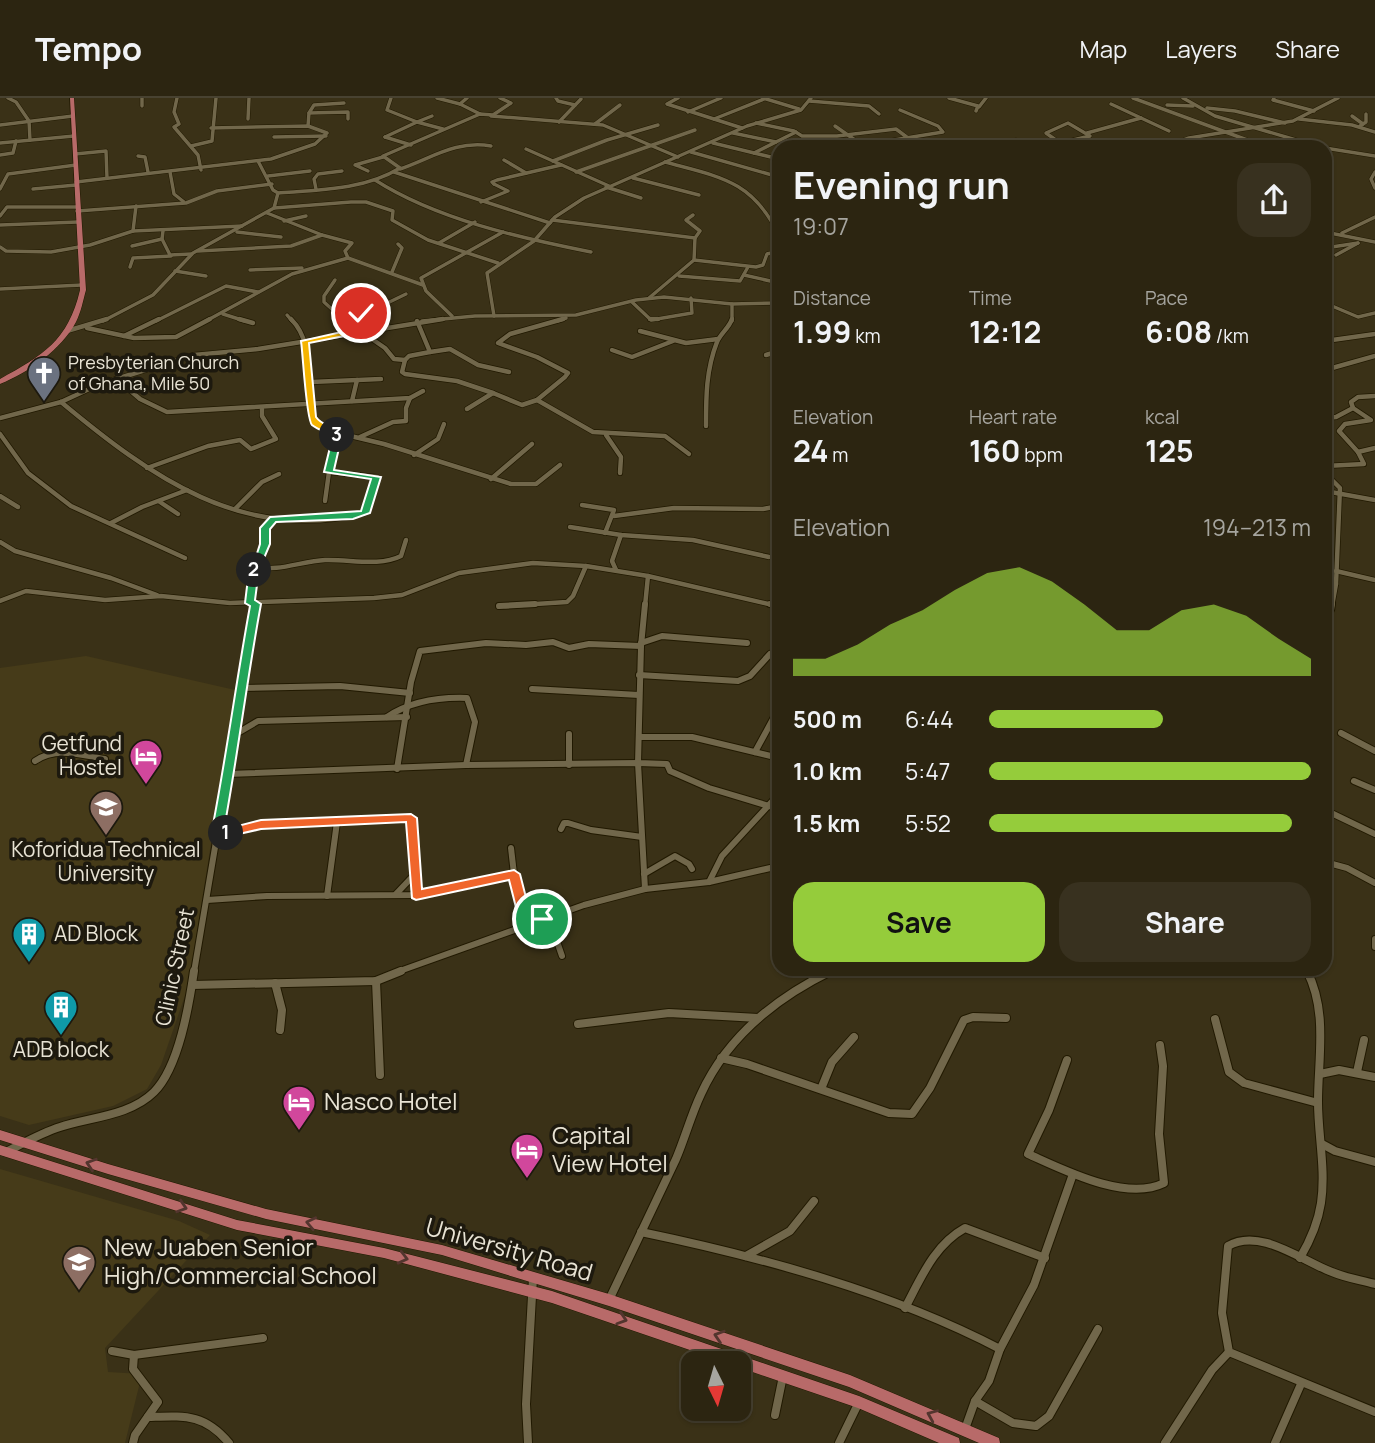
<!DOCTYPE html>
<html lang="en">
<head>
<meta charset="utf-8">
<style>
  body { margin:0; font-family:Manrope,sans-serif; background:#38311f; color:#f1f3f6; height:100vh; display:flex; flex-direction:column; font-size:26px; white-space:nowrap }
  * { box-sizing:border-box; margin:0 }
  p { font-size:23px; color:#a6a59f }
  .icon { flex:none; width:38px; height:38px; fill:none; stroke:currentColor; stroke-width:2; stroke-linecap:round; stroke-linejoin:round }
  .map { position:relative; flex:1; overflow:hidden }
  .details { position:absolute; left:772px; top:42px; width:560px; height:836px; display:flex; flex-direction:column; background:#2c2511; border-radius:21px; box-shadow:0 2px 5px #0004,0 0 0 2px #484231 }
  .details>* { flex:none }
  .needle { width:46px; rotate:175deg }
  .tools { position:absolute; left:681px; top:1253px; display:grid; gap:14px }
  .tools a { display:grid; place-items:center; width:70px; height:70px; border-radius:14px; background:#2c2511; box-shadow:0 2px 5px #0004,0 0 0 2px #484231; font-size:35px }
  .pin { position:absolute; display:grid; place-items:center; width:60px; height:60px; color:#fff; margin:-30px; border:4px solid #fff; border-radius:50%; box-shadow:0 2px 7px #0007 }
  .km { position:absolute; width:35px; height:35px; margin:-18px; border-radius:50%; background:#222; color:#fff; font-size:19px; line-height:35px; text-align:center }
  .round { display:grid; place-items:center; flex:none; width:74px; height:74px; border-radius:21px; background:#38311f }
  .summary { display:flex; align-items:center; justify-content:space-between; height:119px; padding:0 21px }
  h1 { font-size:38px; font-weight:700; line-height:52px }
  .figures { display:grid; grid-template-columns:repeat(3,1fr); gap:10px; height:119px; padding:7px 21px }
  .figures div { display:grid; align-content:center }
  .figures b { font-size:30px; font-weight:700 }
  .figures small { font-size:19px; font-weight:400 }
  .figures p { font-size:19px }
  .chart { height:196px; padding:14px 21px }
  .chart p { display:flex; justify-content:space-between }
  .chart svg { width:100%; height:126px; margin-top:7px; fill:#95cc3b; opacity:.7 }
  .button { display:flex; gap:14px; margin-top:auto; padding:14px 21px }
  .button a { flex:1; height:80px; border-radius:21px; background:#95cc3b; color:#111; font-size:28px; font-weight:700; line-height:80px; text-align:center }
  .button a+a { background:#38311f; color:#f1f3f6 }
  ul { padding:0 21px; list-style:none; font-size:23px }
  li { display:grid; grid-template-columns:112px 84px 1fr; align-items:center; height:52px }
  li i { height:18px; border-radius:9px; background:#95cc3b }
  header { display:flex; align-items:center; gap:42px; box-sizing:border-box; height:98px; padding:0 35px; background:#2c2511; border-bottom:2px solid #484231 }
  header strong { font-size:33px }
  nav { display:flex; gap:38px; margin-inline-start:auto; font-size:24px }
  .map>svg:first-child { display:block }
  .built { fill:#463b19 }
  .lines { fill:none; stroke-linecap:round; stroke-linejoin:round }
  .minor-far3-casing { stroke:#211901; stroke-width:4.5 }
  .minor-far2-casing { stroke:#211901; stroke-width:6 }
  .minor-far1-casing { stroke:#211901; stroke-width:8 }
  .minor-casing { stroke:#211901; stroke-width:10 }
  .highway-casing { stroke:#211901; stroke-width:1 }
  .minor-far3 { stroke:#71674b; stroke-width:3.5 }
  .minor-far2 { stroke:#71674b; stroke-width:4.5 }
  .minor-far1 { stroke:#71674b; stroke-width:6 }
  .minor { stroke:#71674b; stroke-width:8 }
  .highway { fill:#b86a69; fill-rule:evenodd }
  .oneway { stroke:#53352e }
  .split-1 { fill:#f0652b; stroke:#fff; stroke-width:2 }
  .split-2 { fill:#22a559; stroke:#fff; stroke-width:2 }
  .split-3 { fill:#22a559; stroke:#fff; stroke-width:2 }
  .split-4 { fill:#f5b400; stroke:#fff; stroke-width:2 }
  .labels { text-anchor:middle; stroke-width:7; stroke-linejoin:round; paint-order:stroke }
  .far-poi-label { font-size:18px; fill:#e8e3d4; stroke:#1d190e; text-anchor:start }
  .poi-label { font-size:21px; fill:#e8e3d4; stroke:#1d190e }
  .street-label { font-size:21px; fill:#e8e3d4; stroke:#1d190e }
  .near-poi-label { font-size:24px; fill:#e8e3d4; stroke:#1d190e; text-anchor:start }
  .near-street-label { font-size:24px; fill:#e8e3d4; stroke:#1d190e }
</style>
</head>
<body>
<header>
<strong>Tempo</strong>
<nav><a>Map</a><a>Layers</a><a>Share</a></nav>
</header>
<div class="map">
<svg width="1375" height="1345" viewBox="0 0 1375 1345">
  <rect width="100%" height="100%" fill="#3a3117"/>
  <g class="built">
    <path d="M86 558 235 592 189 886 161 967 147 991 113 1008 29 1027 0 1018V570Z"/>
    <path d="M0 1071 179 1123 210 1137 105 1250 108 1274 142 1276 125 1345H0Z"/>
  </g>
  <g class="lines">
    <defs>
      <g id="minor-far3">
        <path d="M8 0 16 4 29 23 30 42"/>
        <path d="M142 0V8"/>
        <path d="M177 0 174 14 179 26 174 29 198 57 201 72"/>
        <path d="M391 0 387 12 417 24"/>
        <path d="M437 0 460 6"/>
        <path d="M467 0 460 6 480 16"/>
        <path d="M556 0 558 3 575 7"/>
        <path d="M678 0 667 6 742 30"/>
        <path d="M763 0 799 11"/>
        <path d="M949 0 978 8 976 13"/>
        <path d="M1133 0 1250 43 1239 47"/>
        <path d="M1183 0 1215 18 1320 49"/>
        <path d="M1274 0 1273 2 1314 13"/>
        <path d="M809 3 869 8 879 16"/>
        <path d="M1111 6 1169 33"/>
        <path d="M1167 7 1193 8"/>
        <path d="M979 9 986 0"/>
        <path d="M1207 10 1235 13 1285 25"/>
        <path d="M688 14 721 0"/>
        <path d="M309 15 348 14V21"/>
        <path d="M432 18 417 24 443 31"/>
        <path d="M491 18 603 27 678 59"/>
        <path d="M1352 18 1363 26"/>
        <path d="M248 21 249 0"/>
        <path d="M714 21 764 1"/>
        <path d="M1299 21 1352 27 1375 34"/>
        <path d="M559 24 581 1"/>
        <path d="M756 25 794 33 802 38H837L896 31 908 40"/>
        <path d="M1068 25 1090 38 1060 45 1046 35Z"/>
        <path d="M595 26 620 7"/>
        <path d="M0 27 73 18"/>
        <path d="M308 28 309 15 314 7 344 5"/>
        <path d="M835 28 865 49"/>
        <path d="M1360 28 1366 24V16"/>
        <path d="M733 35 776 44"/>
        <path d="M1087 35 1141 20"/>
        <path d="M274 39 326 38"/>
        <path d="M385 39 417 24"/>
        <path d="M385 39 411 47"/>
        <path d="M1016 42 1029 49"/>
        <path d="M0 45 74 38"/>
        <path d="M713 45 779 61"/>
        <path d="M1060 45 1066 49"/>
        <path d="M1176 45 1197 49"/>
        <path d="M863 47 943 34 938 28 900 12"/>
        <path d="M191 48 212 43 216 0"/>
        <path d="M810 49 817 45 835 49"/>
        <path d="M1103 49 1119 45"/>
        <path d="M1165 49 1189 40 1293 23 1338 0"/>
        <path d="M1325 50 1375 58"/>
        <path d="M526 51 609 88"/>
        <path d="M691 54 779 79"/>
        <path d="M754 55 796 34"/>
        <path d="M75 56 106 53 107 80"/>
        <path d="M0 57 13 55 16 43"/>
        <path d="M138 58 145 59 148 74"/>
        <path d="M504 62 526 75"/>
        <path d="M258 63 273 92 278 95"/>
        <path d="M553 63 607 42 658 27"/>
        <path d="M665 64C720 79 752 82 779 137"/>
        <path d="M400 71C432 60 456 42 491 48"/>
        <path d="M368 73 355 67 383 59"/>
        <path d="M170 74 174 96 184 104"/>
        <path d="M394 74 550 125"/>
        <path d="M576 74 695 32"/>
        <path d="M1375 74 1371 81 1375 90"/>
        <path d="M268 78 310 73"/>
        <path d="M633 80 699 97"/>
        <path d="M375 82C436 121 520 140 591 154"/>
        <path d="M76 84 271 61 315 46 327 35 308 28 211 30"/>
        <path d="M494 86 492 84 497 82 561 67"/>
        <path d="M606 89 641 100"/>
        <path d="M0 91 8 76 76 67"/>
        <path d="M33 91 76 87"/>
        <path d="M316 91 314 81 318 76 342 73"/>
        <path d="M1325 102H1331"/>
        <path d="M481 104 508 93 494 86"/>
        <path d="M274 110 351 104H366L393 113 392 122 428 142 498 165"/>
        <path d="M77 113 186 105 217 93 272 86"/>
        <path d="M0 118 7 109H77"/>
        <path d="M552 122 695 140"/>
        <path d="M284 123 306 118"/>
        <path d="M0 127 78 124"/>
        <path d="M133 133 136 108"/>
        <path d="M163 133 162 141 170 157 191 156"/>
        <path d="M237 134 281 139"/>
        <path d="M1325 134 1375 144"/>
        <path d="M1342 135 1375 119"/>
        <path d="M322 137 352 145 345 153 348 160 423 187"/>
        <path d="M439 145 475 124"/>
        <path d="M132 148 162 141"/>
        <path d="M0 149 6 153 51 154 90 147 133 133 242 128"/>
        <path d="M1325 150 1358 145"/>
        <path d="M198 153 291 148 322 137 267 115"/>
        <path d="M1336 157 1358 145"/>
        <path d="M694 162 756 169 763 167 767 156 779 153"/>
        <path d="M130 169 133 160 171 158"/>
        <path d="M250 172 302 170"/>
        <path d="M175 173 206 178"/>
        <path d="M392 174 402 150 398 146"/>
        <path d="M744 177 779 185"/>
        <path d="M679 178 740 183 748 169"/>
        <path d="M335 182 324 198V204L345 223"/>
        <path d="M0 191 82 187"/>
        <path d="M649 200 694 162 695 140 700 133 686 122 693 117"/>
        <path d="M632 204 651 222 692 215 691 200"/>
        <path d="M1325 205 1358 219 1375 215"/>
        <path d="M732 206V223"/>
        <path d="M223 216 245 223"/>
        <path d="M287 217 292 223"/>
        <path d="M342 218 373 212 406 196"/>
        <path d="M452 218 426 193 421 180 503 134"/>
        <path d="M494 218 487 175 534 143 555 119 584 100 747 28 801 12 811 0"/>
        <path d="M103 223 153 197 193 155 274 110 278 95C319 92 364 92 400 70L383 58 480 16 493 17 511 5 500 0"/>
        <path d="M156 223 226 188 258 194"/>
        <path d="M206 223 292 176 348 160"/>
        <path d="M422 223 475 218 576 217 636 202 664 199 732 206 779 205"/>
        <path d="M557 223 566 220"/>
      </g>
      <g id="minor-far2">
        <path d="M239 221 253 225"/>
        <path d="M291 221C319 249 301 292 316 326L338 335 384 346 511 386H536L560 367"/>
        <path d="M343 221 385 250 394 261 405 262 409 258 430 254"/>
        <path d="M650 221H658"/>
        <path d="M417 223 430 254 450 251 478 267 509 274"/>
        <path d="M87 230 134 240 176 239 210 221"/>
        <path d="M67 233 107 221"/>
        <path d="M640 233 686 245 718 241"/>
        <path d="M124 238 159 221"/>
        <path d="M1325 243 1375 236"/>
        <path d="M612 252 632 259 673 243"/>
        <path d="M766 257 779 253"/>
        <path d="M405 262 402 274 405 276 457 283 493 295"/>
        <path d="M1325 272 1375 258"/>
        <path d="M117 281 140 301 167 314 410 300 423 293"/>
        <path d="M311 284 381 281"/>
        <path d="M537 302 593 334 665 338 689 356"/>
        <path d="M352 303 357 282"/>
        <path d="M61 304C150 378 243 446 365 415L377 379 329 374 338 335"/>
        <path d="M467 311 493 295 522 307 537 302 565 279 568 275 537 259 498 245 510 236 563 221"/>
        <path d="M0 320 61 304 100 286 194 257 258 251 443 221"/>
        <path d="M1325 320 1336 319 1353 310"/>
        <path d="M706 328C706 299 706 272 717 244 721 235 729 230 732 221"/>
        <path d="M0 336 28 375 71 408 185 460"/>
        <path d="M606 337 621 359 620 375"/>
        <path d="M360 339 393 324 406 323V310L410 300"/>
        <path d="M775 340V325L779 323"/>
        <path d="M1358 354 1339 333 1345 326 1371 322 1353 310 1351 304 1358 299 1375 298"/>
        <path d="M414 357 438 341 444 326"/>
        <path d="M1325 368 1364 366 1358 354 1375 350"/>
        <path d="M147 370 208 348 240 342 251 351 276 341 262 318V311"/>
        <path d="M1325 375 1340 390 1336 486 1332 508"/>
        <path d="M491 381 532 346"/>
        <path d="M1325 393 1375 402"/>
        <path d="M0 398 18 409"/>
        <path d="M325 403 329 374"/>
        <path d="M160 404 178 416"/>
        <path d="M582 407 614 412 605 435"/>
        <path d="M235 411 262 384 279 376"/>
        <path d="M614 418 674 410 763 411 779 408"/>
        <path d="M274 421 265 431V446L255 469C278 474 302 463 325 462 350 461 379 469 401 458L406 442"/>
        <path d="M111 425 142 409 187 392"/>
        <path d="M570 429 621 437 693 442 769 459"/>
        <path d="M0 444 15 453 111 480 157 497"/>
        <path d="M616 472 612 463 621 437"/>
        <path d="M1336 473 1375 482"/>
        <path d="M1325 483 1336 486"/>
        <path d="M0 503 26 493 105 502 161 498 230 505 374 500 402 497 459 475 533 465 586 468 648 478"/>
        <path d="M250 505V486L255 469"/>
        <path d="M505 508 567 504 573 498 586 468"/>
        <path d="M645 508 648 478 777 508"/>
      </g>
      <g id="minor-far1">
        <path d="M645 506 641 548 638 665 667 666 670 673 709 690 779 711"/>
        <path d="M770 506 779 508"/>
        <path d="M499 508 535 506"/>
        <path d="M1325 513 1331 512 1332 506"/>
        <path d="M641 545 662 538 747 545"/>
        <path d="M639 577 738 583 750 578 770 556"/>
        <path d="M240 590 340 588 410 595"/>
        <path d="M532 591 639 597"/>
        <path d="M387 619C411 603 438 599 467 600L475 624 466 667"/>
        <path d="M1341 635 1375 653"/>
        <path d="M236 636 258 623 407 619"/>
        <path d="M569 636V667"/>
        <path d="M639 639H692L779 660"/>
        <path d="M755 654 779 610"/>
        <path d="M35 663C56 648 81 657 105 661"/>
        <path d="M397 671 411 584 420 553 486 545 526 547 553 544 569 550 589 546 641 548"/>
        <path d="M228 676 466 667 638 665 645 791"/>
        <path d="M1354 683 1375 692"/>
        <path d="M1325 712 1375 736"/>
        <path d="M561 731 564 725H568L591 732 642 739"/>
        <path d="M217 737 262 727 411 720 416 797"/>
        <path d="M511 750 514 776"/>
        <path d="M1325 764 1347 770 1375 785"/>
        <path d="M644 776 675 758 689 766 692 771"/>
        <path d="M709 784 722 758 779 696"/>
        <path d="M396 796 414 777"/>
        <path d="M327 798 337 724"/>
        <path d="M207 802 267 798 416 797 514 776 526 826"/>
        <path d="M542 821 553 832 562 858"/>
        <path d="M1375 841V849"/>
        <path d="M194 874 256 506"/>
        <path d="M397 874 584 807 645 791 709 784 779 768"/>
        <path d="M827 874 832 872"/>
      </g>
      <g id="minor">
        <path d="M376 883 380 977"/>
        <path d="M275 885 282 912 280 932"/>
        <path d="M192 887 376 883 401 873"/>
        <path d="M1215 921 1229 974 1244 985 1318 1005"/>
        <path d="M578 926 669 915 758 920"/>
        <path d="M721 960 747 966 889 1015 912 1016 930 990 964 922 973 919 1006 920"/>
        <path d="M1067 962 1049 1012 1028 1056C1064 1072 1126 1104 1164 1085L1159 1036 1163 968 1160 947"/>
        <path d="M1357 974 1364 942"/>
        <path d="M1320 976 1339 972 1375 979"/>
        <path d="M821 991 832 964 854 939"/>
        <path d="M1322 1046 1335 1053 1375 1064"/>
        <path d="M6 1054C24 1045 41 1035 60 1029 90 1019 130 1018 154 994 179 969 189 907 194 873"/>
        <path d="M641 1134C761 1159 891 1194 1000 1251"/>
        <path d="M746 1158 790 1133 814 1103"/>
        <path d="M1300 1160C1310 1143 1318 1125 1321 1105 1326 1071 1318 1038 1318 1004 1318 960 1328 914 1307 873"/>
        <path d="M1375 1186C1361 1182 1346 1180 1332 1174 1302 1163 1260 1129 1228 1148L1222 1215 1229 1254 1375 1314"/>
        <path d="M609 1202C631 1155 654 1108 676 1061 685 1040 691 1017 701 996 727 939 776 900 831 873"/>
        <path d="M905 1210C921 1180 934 1147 965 1130L1045 1160"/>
        <path d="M112 1253 134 1257 263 1240"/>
        <path d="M975 1303 1013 1325 1036 1328 1049 1318 1098 1231"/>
        <path d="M775 1317 783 1278"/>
        <path d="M148 1319C184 1318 204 1315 229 1345"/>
        <path d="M965 1331 975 1303 989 1283 1000 1251 1034 1187 1073 1076"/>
        <path d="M133 1345 135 1337 158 1304 133 1271 134 1257"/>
        <path d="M528 1345 526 1306 533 1180"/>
        <path d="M839 1345 859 1304"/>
        <path d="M1165 1345 1212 1272 1229 1254"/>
        <path d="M1275 1345 1301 1286"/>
      </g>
      <g id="highway">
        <path d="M70 0H74L86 192C83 203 81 214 76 224 61 252 29 274 0 286V281C43 257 68 243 80 192Z"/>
        <path d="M0 1032 108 1066 266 1111 442 1147 609 1196 850 1277 999 1340 1000 1345H979L849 1289 609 1208 442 1157 266 1121 108 1076 0 1042Z"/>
        <path d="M0 1047 237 1122 384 1150 552 1193 859 1298 959 1340 960 1345H939L858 1310 738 1269V1265H728L552 1205 384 1160 237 1132 0 1057Z"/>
      </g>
    </defs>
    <use href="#minor-far3" class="minor-far3-casing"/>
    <use href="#minor-far2" class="minor-far2-casing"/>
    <use href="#minor-far1" class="minor-far1-casing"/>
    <use href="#minor" class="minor-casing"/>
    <use href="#highway" class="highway-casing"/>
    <use href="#minor-far3" class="minor-far3"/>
    <use href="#minor-far2" class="minor-far2"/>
    <use href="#minor-far1" class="minor-far1"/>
    <use href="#minor" class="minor"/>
    <use href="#highway" class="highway"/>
  </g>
  <defs><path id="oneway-chevron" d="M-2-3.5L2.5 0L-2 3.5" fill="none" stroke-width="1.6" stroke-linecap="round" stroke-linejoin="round" transform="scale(1.75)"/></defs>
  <g class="oneway">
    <use href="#oneway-chevron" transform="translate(91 1066) rotate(-162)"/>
    <use href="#oneway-chevron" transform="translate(182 1109) rotate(18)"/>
    <use href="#oneway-chevron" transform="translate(311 1125) rotate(-168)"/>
    <use href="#oneway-chevron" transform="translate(403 1160) rotate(14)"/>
    <use href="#oneway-chevron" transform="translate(622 1221) rotate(18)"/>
    <use href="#oneway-chevron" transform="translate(719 1238) rotate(-162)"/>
    <use href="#oneway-chevron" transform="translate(932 1317) rotate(-157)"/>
  </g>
  <path class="split-1" d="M411 716 417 720 422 791 514 772 520 776 531 819 547 817V824L526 830 521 829 509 782 416 802 412 800 406 724 261 731 226 739 220 735 222 732 261 722Z"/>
  <path class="split-2" d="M254 469 259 472 255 502 261 506C247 581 238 656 224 731L232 735 217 742 211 737C226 661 236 584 250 508L245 505 249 472Z"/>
  <path class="split-3" d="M337 335 342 337 334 372 381 379 370 415 353 421 276 424 270 431V446L259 472 251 474 260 446V430L270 419 361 413 371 381 324 374 333 337Z"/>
  <path class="split-4" d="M361 213 364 217 348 220 359 235 309 245 316 319C322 328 334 328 342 337L337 340C331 336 318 332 312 327 306 321 303 256 301 243L351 232 338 218Z"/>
  <defs>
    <symbol id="church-pin" viewBox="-11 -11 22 30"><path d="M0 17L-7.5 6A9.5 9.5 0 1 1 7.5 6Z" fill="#6b7280" stroke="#1d190e"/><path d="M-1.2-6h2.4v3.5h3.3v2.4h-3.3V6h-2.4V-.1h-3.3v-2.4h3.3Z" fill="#fff"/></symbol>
    <symbol id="hotel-pin" viewBox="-11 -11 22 30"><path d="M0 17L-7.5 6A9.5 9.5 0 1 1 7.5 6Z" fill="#d1479c" stroke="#1d190e"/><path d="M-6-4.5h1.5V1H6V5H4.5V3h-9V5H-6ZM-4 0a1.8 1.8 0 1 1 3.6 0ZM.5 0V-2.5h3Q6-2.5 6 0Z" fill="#fff"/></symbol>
    <symbol id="school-pin" viewBox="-11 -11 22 30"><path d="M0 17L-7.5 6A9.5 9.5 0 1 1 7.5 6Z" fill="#8d6e63" stroke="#1d190e"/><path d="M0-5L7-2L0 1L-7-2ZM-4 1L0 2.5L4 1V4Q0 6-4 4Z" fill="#fff"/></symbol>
    <symbol id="building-pin" viewBox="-11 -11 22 30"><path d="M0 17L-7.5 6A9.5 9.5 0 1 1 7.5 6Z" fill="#0f9aa8" stroke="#1d190e"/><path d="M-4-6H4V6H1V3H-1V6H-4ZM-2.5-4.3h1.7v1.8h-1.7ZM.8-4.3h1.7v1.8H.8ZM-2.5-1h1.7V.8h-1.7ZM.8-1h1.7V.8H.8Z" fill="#fff"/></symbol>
  </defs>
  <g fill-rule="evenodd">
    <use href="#church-pin" x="25" y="256" width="38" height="52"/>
    <use href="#hotel-pin" x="127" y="639" width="38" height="52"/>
    <use href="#school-pin" x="87" y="690" width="38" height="52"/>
    <use href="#building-pin" x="10" y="817" width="38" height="52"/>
    <use href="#building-pin" x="42" y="890" width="38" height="52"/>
    <use href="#hotel-pin" x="280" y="985" width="38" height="52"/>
    <use href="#hotel-pin" x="508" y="1033" width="38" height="52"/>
    <use href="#school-pin" x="60" y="1145" width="38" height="52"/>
  </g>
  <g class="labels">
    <g class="far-poi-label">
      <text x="68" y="271">Presbyterian Church<tspan x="68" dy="21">of Ghana, Mile 50</tspan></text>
    </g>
    <g class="poi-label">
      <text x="122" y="653" text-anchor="end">Getfund<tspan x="122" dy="24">Hostel</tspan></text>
      <text x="106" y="759">Koforidua Technical<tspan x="106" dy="24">University</tspan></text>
      <text x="54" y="843" text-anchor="start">AD Block</text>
      <text x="61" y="959">ADB block</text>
    </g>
    <g class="street-label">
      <text transform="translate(175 869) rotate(-78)" y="7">Clinic Street</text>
    </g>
    <g class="near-poi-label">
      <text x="324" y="1012">Nasco Hotel</text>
      <text x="552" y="1046">Capital<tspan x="552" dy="28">View Hotel</tspan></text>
      <text x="104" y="1158">New Juaben Senior<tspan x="104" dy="28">High/Commercial School</tspan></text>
    </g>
    <g class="near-street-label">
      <text transform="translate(509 1152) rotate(16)" y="8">University Road</text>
    </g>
  </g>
</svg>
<div class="tools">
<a><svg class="needle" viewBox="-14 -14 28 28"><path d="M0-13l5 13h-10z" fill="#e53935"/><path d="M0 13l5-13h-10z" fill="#a6a59f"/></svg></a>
</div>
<div class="pin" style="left:542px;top:821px;background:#1e9e55"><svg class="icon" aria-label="arrive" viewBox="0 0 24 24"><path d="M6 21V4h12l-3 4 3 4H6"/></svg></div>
<div class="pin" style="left:361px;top:215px;background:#d93025"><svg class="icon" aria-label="check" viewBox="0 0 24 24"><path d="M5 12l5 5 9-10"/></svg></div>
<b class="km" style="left:226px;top:735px">1</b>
<b class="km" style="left:254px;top:472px">2</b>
<b class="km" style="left:337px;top:337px">3</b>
<section class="details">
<div class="summary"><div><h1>Evening run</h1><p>19:07</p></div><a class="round"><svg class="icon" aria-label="share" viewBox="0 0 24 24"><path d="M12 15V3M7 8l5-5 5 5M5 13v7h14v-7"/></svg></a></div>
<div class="figures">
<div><p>Distance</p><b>1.99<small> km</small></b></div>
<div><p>Time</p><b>12:12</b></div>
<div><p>Pace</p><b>6:08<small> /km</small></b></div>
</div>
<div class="figures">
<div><p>Elevation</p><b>24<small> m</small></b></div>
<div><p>Heart rate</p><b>160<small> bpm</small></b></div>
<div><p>kcal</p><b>125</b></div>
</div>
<div class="chart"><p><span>Elevation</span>194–213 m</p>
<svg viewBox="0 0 160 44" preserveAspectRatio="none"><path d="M0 44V38L10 38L20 33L30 26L40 21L50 14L60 8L70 6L80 11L90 19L100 28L110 28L120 21L130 19L140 23L150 31L160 38V44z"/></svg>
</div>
<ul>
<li><b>500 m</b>6:44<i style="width:54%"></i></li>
<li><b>1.0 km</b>5:47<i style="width:100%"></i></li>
<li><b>1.5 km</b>5:52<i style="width:94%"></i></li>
</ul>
<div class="button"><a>Save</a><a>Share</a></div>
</section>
</div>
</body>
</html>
